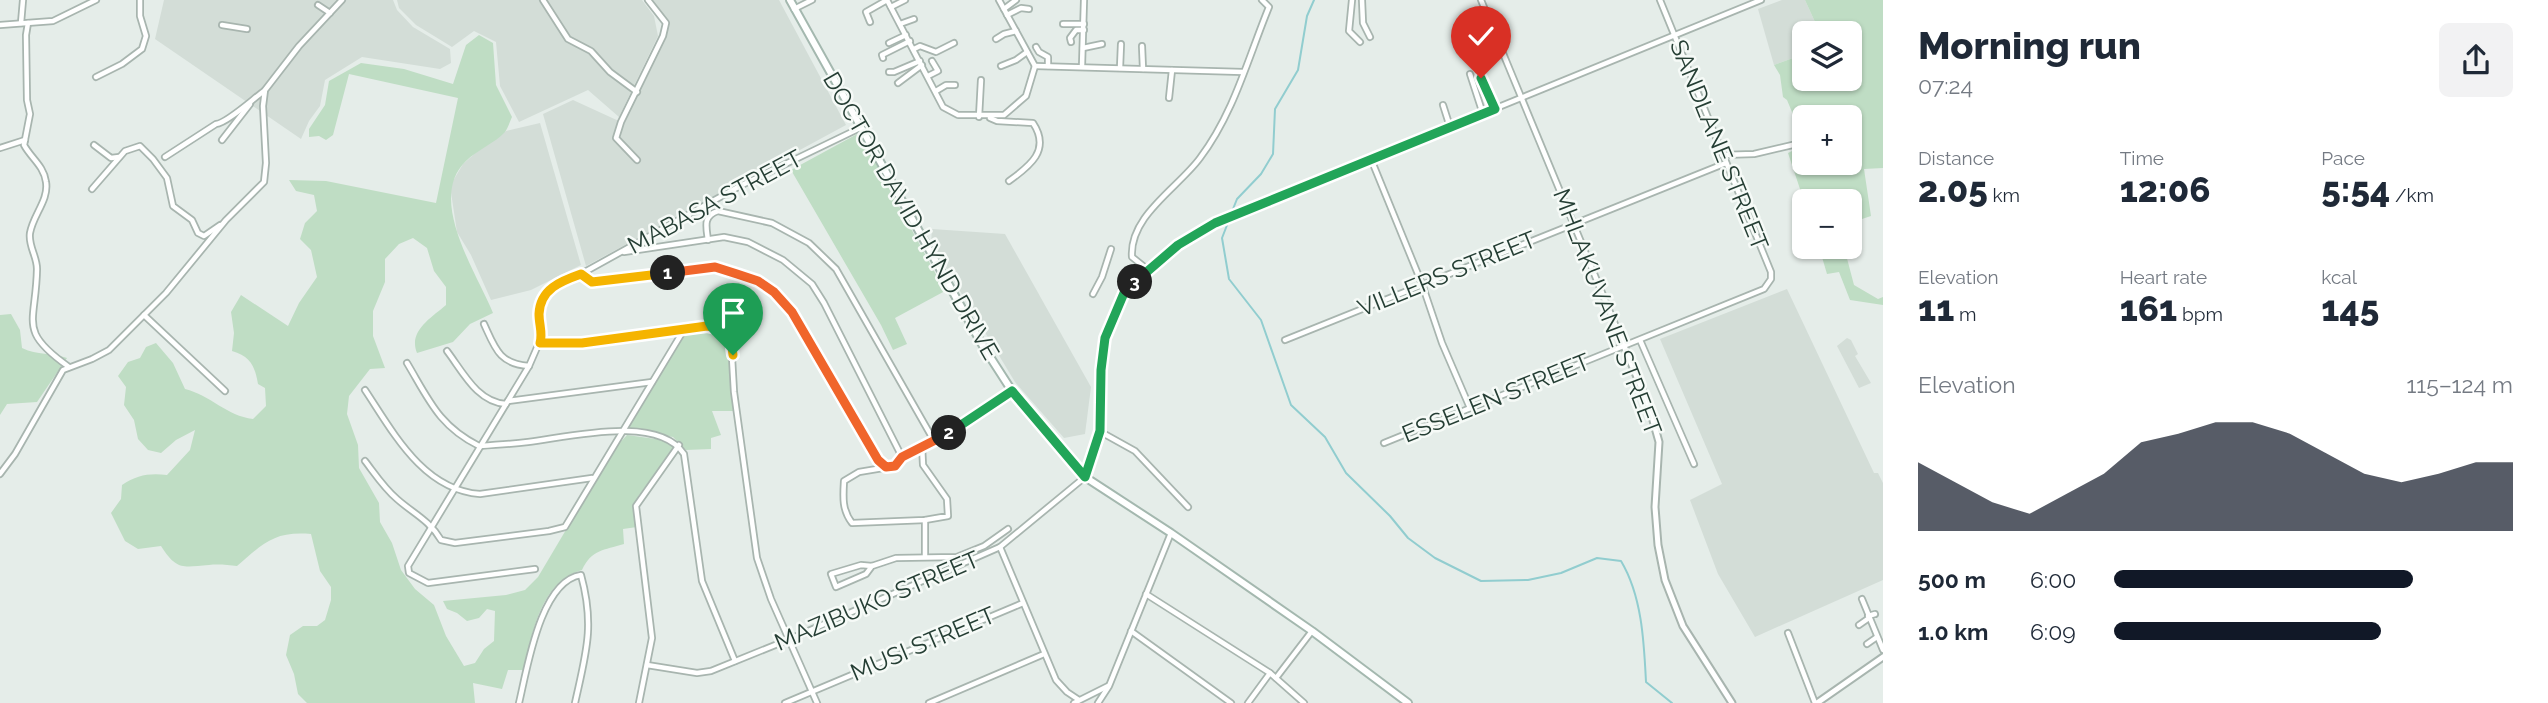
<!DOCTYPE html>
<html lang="en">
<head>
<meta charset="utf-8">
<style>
  body { margin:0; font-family:Raleway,sans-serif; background:#f2f2f3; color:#1f2937; height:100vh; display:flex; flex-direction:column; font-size:26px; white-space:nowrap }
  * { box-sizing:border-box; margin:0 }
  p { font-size:23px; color:#747a83 }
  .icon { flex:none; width:38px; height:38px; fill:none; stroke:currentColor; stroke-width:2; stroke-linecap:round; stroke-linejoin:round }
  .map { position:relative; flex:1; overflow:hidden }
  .sheet { display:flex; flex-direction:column; background:#fff; width:665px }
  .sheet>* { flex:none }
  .controls { position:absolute; left:1792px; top:21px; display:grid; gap:14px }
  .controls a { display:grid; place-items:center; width:70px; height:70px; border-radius:10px; background:#fff; box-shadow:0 2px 5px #0004; font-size:35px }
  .pin { position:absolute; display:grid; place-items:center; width:60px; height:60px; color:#fff; margin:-72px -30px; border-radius:50% 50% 50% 0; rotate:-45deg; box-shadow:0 0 7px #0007 }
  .pin .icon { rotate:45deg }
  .km { position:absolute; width:35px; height:35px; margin:-18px; border-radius:50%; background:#222; color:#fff; font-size:19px; line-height:35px; text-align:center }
  .round { display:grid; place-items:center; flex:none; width:74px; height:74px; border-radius:10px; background:#f2f2f3 }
  .overview { display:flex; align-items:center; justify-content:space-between; height:119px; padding:0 35px }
  h1 { font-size:38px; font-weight:800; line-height:52px }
  .metrics { display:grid; grid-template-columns:repeat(3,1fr); gap:10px; height:119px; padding:7px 35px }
  .metrics div { display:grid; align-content:center }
  .metrics b { font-size:35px; font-weight:800 }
  .metrics small { font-size:19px; font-weight:400 }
  .metrics p { font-size:19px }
  .chart { height:196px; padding:14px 35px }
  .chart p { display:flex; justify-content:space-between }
  .chart svg { width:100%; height:126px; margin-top:7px; fill:#111827; opacity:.7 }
  ul { padding:0 35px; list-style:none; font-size:23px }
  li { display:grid; grid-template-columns:112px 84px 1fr; align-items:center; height:52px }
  li i { height:18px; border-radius:9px; background:#111827 }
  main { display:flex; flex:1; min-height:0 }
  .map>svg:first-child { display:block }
  .built { fill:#d3ddd7 }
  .green { fill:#bfddc4 }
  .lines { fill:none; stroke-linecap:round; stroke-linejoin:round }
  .stream { stroke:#91cdcf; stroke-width:2 }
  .minor-casing { stroke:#a8b5af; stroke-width:8 }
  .tertiary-casing { stroke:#a8b5af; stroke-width:9 }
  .secondary-casing { stroke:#a4b8af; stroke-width:10 }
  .minor { stroke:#fff; stroke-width:4.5 }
  .tertiary { stroke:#fff; stroke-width:5 }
  .secondary { stroke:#fff; stroke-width:6 }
  .split-1-casing { stroke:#fff; stroke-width:14 }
  .split-2-casing { stroke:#fff; stroke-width:14 }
  .split-3-casing { stroke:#fff; stroke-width:14 }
  .split-4-casing { stroke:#fff; stroke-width:14 }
  .split-1 { stroke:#f5b400; stroke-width:9 }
  .split-2 { stroke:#f0652b; stroke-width:9 }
  .split-3 { stroke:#22a559; stroke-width:9 }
  .split-4 { stroke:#22a559; stroke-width:9 }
  .labels { text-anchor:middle; stroke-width:5; stroke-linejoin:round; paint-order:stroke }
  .street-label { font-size:24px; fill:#253e34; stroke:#f6faf7 }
</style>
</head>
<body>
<main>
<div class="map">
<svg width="1883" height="703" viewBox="0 0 1883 703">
  <rect width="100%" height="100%" fill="#e5ede9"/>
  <g class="built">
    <path d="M164 0H393L397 10 413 27 450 49 451 63 440 69 362 57 325 80 320 106 309 121 301 139 155 39Z"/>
    <path d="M397 0H642L654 16 658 36 619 117 588 90 519 122 500 86 496 42 474 31 452 47 416 25 399 8Z"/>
    <path d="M652 0H779L846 125 586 266 543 114 573 100 621 122 666 21Z"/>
    <path d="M1782 0H1805L1820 33H1804V54L1774 65 1758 9Z"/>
    <path d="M540 123 581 265 531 290 491 300 471 255 457 232 450 186 463 164 480 149 506 131Z"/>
    <path d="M932 229 1005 234 1091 387 1085 434 1064 438 1015 382 931 243Z"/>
    <path d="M1787 289 1874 473H1878L1883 483V580L1755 637 1718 574 1690 500 1722 484 1660 339Z"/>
    <path d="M1847 338 1851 340 1858 354 1855 356 1871 383 1859 388 1837 346Z"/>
  </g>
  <g class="green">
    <path d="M1805 0H1883V168L1864 169 1871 216 1850 223V201H1804L1788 153 1804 145V163H1850V117H1804V141L1787 100 1783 97 1780 75 1774 65 1804 54V79H1850V33H1820Z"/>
    <path d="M479 35 493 43 496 85 512 117C510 121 508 128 505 132 495 143 477 150 466 161 426 199 477 273 493 313L470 324 453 342 417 353C408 331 431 318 446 305V287L434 271 427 248 413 238 399 244 385 259V282L373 311V336L385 368 370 369 349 396 347 414 358 445 359 468 379 503 380 522 392 543 401 570 415 589 434 605 446 636 464 666 475 663 484 649 494 641 495 611 487 609 479 618 467 621 457 613 447 609 443 601 506 595 525 590 538 577 614 449 627 435 663 440 676 446 639 495 634 505 637 527 623 529 624 544C604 550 591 550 582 570 540 582 533 633 523 670H508L502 689 473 683 475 703H307L298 694 294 674 286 655 290 635 303 626H317L325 620 331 600V587L320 571 311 534C274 531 264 543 237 566 228 565 218 564 209 565 183 567 177 571 161 546L138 549 125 541 111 513 121 499 122 485C137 475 149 473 167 475L190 450 195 430 176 440 161 453 148 450 138 439 134 420 124 405 126 387 118 376 128 362 140 358 146 347 156 343 173 363 185 389C210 395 227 416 253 419L266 406 265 388 258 384C255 366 250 356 232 351L234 333 231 312 241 295 288 326 299 303 317 277 311 250 300 239 305 223 317 211 314 195 296 191 289 180 326 181 436 203 458 98 349 74 333 135 326 140 319 136 309 137V129L325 105 329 81 361 63 404 69 453 84 466 45Z"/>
    <path d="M859 133 945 291 895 318 907 344 893 350 881 325 791 170Z"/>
    <path d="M1819 247H1844L1854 285 1878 299 1883 297V305L1850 300 1839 272 1827 274Z"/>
    <path d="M11 314 20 330 22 348C38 356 51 352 67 358L37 402 7 404 0 415V315Z"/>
    <path d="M705 328 719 334 728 344 733 411H712L721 435 711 438V449L686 450 673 437 627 429 681 335 692 329Z"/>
  </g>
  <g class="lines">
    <g class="stream">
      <path d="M1231 214 1237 199 1261 174 1273 154 1275 109 1298 70 1307 16 1314 0"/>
      <path d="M1229 220 1222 238 1229 279 1261 320 1291 405 1325 437 1346 473 1390 516 1408 538 1435 558 1481 581 1528 580 1561 573 1597 558 1621 561C1642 596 1644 642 1646 682L1672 703"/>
    </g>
    <defs>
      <g id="minor">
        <path d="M543 0 568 39 591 51 610 72 637 92"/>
        <path d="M999 0 1035 66"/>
        <path d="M1352 0 1349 31 1360 42"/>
        <path d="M1362 0 1363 23 1370 37"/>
        <path d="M1481 0 1624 346"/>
        <path d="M318 5 330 13"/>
        <path d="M891 7 905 0"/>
        <path d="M794 9 812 0"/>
        <path d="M1004 9 1016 0"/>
        <path d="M1007 15 1021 8 1029 9"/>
        <path d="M870 22 866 12 887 0 943 107 958 115H1004L1026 96 1035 66"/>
        <path d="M21 23 23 0"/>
        <path d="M28 23 26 35 27 100 30 114 24 145C31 158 44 166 46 182 49 200 33 215 30 233 28 246 37 256 37 269 36 324 17 330 69 367"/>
        <path d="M900 24 914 19"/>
        <path d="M1063 24H1084"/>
        <path d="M0 25 53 21 96 0"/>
        <path d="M222 25 247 29"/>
        <path d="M996 39 1004 34 1016 31"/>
        <path d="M1071 42 1070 38 1076 30H1084"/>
        <path d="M889 43 906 35"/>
        <path d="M1142 46 1143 69"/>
        <path d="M1036 47 1039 52 1048 57V66"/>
        <path d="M1083 48 1102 44"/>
        <path d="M914 49 920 46 936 52 954 43"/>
        <path d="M883 58 882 55 910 41"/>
        <path d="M1001 66 1016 60 1027 52"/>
        <path d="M1035 66 1243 72"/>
        <path d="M1082 66 1084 0"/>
        <path d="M1120 68 1121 44"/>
        <path d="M889 72H894L920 61"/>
        <path d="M1470 74 1483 114"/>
        <path d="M928 76 938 71 932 61"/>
        <path d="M96 77 122 64 142 49 146 36 140 16V0"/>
        <path d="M898 83 922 65"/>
        <path d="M936 91 946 85H955"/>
        <path d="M1169 98 1172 70"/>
        <path d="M1443 105 1450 127"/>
        <path d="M1495 109 1474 59 1480 54 1499 47"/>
        <path d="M979 117 981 80"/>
        <path d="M990 118 997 121 1033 123C1051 150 1030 166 1009 181"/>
        <path d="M222 140 250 104"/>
        <path d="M94 145 111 158 119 157"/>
        <path d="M0 148 25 140"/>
        <path d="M1722 155 1754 154 1801 143 1804 145"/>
        <path d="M165 157 216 124C227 123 254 98 264 91"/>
        <path d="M1371 159 1422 284 1442 343 1470 408"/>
        <path d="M637 160 616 138 621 122 663 36 666 23 648 0"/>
        <path d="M92 189 125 151 140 146 153 159 167 178 173 206 192 220 198 233 204 236 220 225"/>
        <path d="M708 240C706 226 703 216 718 211L772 223 809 243 836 269 933 439"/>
        <path d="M624 252 724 237 748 242 783 260 812 284 824 303 902 457"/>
        <path d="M1147 269 1132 257C1129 216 1178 188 1200 158 1234 113 1248 58 1269 7L1262 0"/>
        <path d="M581 274 592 282C643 278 714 254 760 282 772 290 782 301 792 312L878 460 886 467"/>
        <path d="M1093 294 1102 277 1111 249"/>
        <path d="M144 315 225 391"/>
        <path d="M484 324C495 348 499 364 529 366"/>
        <path d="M1285 340 1726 163"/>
        <path d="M1640 340 1694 464"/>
        <path d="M540 343 561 345 582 343 707 326 714 328 731 340 734 392 757 558 771 599 817 703"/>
        <path d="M447 351C463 372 477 402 506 404"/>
        <path d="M407 363C429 400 439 426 479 446 496 445 512 444 528 442 569 437 658 414 684 454L702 581 735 661"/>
        <path d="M365 390C393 432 423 490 480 494L592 478"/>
        <path d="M508 401 652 382"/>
        <path d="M1099 431 1135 451 1188 507"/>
        <path d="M1384 443 1764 289 1771 279V272L1660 0"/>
        <path d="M922 445 923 465 947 499 948 516 925 520 852 523C842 510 843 497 844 481L859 472 895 466C910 447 935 441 956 429 976 418 994 404 1012 391"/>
        <path d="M365 461C375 474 384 488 397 499 414 514 429 520 441 540L455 543 549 531 565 527 685 328"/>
        <path d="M0 474 15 454 63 370 92 359 109 350 166 293 226 220 264 182 266 163 263 106 265 90 299 46 342 0"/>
        <path d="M925 520V556"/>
        <path d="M1000 547 1056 680 1067 692 1079 700"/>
        <path d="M872 566 866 574 836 587 831 574 861 565 872 566 896 558 957 557 984 546 1008 529"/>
        <path d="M535 569 428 583 409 573 408 566 529 366 542 336 539 312 545 294 563 280 581 274 740 186 860 128"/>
        <path d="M1146 594 1270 673 1304 703"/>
        <path d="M1862 599 1883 650"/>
        <path d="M1868 616 1875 614"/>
        <path d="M1859 625 1869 618"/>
        <path d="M1131 631 1231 703"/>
        <path d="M1788 633 1815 703"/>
        <path d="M1867 644 1877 637"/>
        <path d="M647 665 697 673 711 671 790 639 1000 547 1085 477 1099 431 1101 370 1105 338 1124 293 1147 269 1178 245 1229 217 1761 0"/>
        <path d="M1276 678 1312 631"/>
        <path d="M519 703C527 670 540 581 581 575 595 626 586 653 575 703"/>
        <path d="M639 703 652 638 636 506 679 445"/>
        <path d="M785 703 1023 603"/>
        <path d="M929 703 1044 654"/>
        <path d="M1074 703 1108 686"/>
        <path d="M1098 703 1109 686 1171 533"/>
        <path d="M1248 703 1270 673"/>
      </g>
      <g id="tertiary">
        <path d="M1624 346 1649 406 1659 442 1655 507 1658 545 1665 580 1683 626 1732 703"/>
        <path d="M1817 703 1883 657"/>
      </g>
      <path id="secondary" d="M790 0 983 346 1012 391 1085 477 1171 533 1312 631 1408 703"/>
    </defs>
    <use href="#minor" class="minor-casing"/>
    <use href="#tertiary" class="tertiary-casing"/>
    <use href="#secondary" class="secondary-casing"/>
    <use href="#minor" class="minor"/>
    <use href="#tertiary" class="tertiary"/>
    <use href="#secondary" class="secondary"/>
  </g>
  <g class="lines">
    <defs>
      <path id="split-1" d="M668 273 592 282 581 274C561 281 540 289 539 314 539 325 543 333 540 343H582L707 326 715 328 731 340 733 355"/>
      <path id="split-2" d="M668 273 715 267 737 274 758 281 774 292 792 312 878 460 886 467 895 466 902 457 949 433"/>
      <path id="split-3" d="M949 433 1012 391 1085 477 1100 431 1101 370 1105 338 1124 293 1135 282"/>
      <path id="split-4" d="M1135 282 1178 245 1215 223 1495 109 1481 78"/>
    </defs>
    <use href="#split-1" class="split-1-casing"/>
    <use href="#split-2" class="split-2-casing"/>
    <use href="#split-3" class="split-3-casing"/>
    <use href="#split-4" class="split-4-casing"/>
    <use href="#split-1" class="split-1"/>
    <use href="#split-2" class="split-2"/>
    <use href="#split-3" class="split-3"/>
    <use href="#split-4" class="split-4"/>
  </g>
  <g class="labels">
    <g class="street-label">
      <text transform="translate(1719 145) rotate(68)" y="8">SANDLANE STREET</text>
      <text transform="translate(715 202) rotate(-28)" y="8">MABASA STREET</text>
      <text transform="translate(911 216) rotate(60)" y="8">DOCTOR DAVID HYND DRIVE</text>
      <text transform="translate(1447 274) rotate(-22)" y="8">VILLERS STREET</text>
      <text transform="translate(1607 312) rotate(69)" y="8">MHLAKUVANE STREET</text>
      <text transform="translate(1496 398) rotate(-22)" y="8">ESSELEN STREET</text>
      <text transform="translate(877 601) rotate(-23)" y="8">MAZIBUKO STREET</text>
      <text transform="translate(923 644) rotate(-23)" y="8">MUSI STREET</text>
    </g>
  </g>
</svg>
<div class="controls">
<a><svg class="icon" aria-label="layers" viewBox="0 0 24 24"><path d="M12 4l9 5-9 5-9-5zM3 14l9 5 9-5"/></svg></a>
<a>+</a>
<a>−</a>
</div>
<div class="pin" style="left:733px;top:355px;background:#1e9e55"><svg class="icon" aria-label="arrive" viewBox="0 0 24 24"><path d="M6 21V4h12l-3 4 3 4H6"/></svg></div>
<div class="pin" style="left:1481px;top:78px;background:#d93025"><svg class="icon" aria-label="check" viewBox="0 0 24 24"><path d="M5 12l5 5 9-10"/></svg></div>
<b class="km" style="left:668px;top:273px">1</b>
<b class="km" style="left:949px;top:433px">2</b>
<b class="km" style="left:1135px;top:282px">3</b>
</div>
<section class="sheet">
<div class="overview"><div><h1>Morning run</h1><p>07:24</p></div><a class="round"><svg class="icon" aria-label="share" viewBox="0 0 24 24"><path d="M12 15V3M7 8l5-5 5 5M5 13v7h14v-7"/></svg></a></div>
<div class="metrics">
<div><p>Distance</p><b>2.05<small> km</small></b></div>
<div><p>Time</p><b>12:06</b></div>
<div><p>Pace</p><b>5:54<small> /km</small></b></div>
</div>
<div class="metrics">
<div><p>Elevation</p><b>11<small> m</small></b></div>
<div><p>Heart rate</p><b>161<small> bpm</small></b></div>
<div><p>kcal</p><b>145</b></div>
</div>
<div class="chart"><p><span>Elevation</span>115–124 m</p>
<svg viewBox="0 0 160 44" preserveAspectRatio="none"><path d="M0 44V20L10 27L20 34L30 38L40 31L50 24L60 13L70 10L80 6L90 6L100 10L110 17L120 24L130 27L140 24L150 20L160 20V44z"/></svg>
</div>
<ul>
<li><b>500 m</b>6:00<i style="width:75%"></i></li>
<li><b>1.0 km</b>6:09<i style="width:67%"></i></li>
</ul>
</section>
</main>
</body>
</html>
